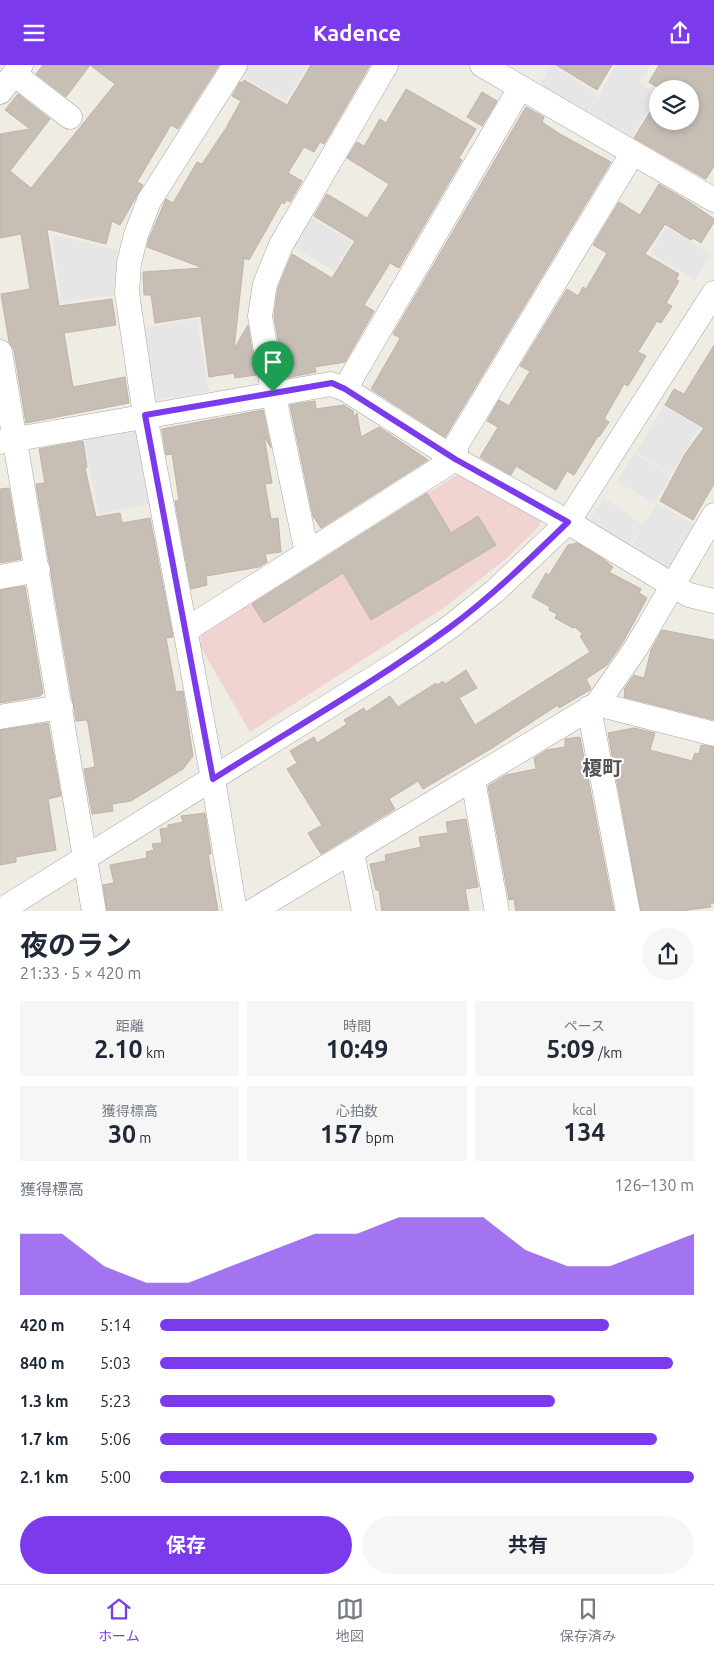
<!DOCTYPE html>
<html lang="ja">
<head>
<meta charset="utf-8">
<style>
  body { margin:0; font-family:Ubuntu,"Noto Sans JP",sans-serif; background:#f6f6f7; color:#1f2937; height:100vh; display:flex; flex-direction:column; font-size:19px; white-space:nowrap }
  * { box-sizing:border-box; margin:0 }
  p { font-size:16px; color:#747a83 }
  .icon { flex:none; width:28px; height:28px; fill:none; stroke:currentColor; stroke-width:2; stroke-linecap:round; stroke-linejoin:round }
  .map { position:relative; height:846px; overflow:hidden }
  .drawer { display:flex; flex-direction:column; background:#fff; flex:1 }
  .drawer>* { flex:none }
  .fabs { position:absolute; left:649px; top:15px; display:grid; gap:10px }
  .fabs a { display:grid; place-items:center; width:50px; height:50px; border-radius:50%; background:#fff; box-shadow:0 2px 8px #0003; font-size:25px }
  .pin { position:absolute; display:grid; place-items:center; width:42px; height:42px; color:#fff; margin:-51px -21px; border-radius:50% 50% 50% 0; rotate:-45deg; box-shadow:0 0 5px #0007 }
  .pin .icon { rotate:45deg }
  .round { display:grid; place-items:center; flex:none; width:52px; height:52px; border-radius:26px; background:#f6f6f7 }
  .overview { display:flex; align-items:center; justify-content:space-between; height:85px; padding:0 20px }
  h1 { font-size:28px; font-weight:700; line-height:38px }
  .stats { display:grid; grid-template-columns:repeat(3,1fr); gap:8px; height:85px; padding:5px 20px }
  .stats div { display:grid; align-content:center; border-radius:0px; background:#f6f6f7; text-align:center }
  .stats b { font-size:25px; font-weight:700 }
  .stats small { font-size:14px; font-weight:400 }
  .stats p { font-size:14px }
  .chart { height:140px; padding:10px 20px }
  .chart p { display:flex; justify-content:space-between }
  .chart svg { width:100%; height:90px; margin-top:5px; fill:#7c3aed; opacity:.7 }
  .cta { display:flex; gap:10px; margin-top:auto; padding:10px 20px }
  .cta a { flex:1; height:58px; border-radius:30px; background:#7c3aed; color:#fff; font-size:20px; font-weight:700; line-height:58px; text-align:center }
  .cta a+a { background:#f6f6f7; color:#1f2937 }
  ul { padding:0 20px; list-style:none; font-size:16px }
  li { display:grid; grid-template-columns:80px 60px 1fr; align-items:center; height:38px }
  li i { height:12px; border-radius:6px; background:#7c3aed }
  header { display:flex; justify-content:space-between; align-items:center; height:65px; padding:0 20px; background:#7c3aed; color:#fff; font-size:22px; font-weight:700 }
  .menu { display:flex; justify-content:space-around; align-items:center; height:70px; border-top:1px solid #e0e1e3; background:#fff; font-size:14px; color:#747a83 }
  .menu a { display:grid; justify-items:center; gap:2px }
  .menu .active { color:#7c3aed }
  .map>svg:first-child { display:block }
  .commercial { fill:#f1d3d2 }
  .parking { fill:#e6e6e6 }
  .building { fill:#c7beb6; stroke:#c2b2a5 }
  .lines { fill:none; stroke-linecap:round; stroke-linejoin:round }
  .minor-casing { stroke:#a5a5a5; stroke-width:25 }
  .minor { stroke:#fff; stroke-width:24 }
  .route-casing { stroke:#fff; stroke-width:10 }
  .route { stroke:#7c3aed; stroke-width:6 }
  .labels { text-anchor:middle; stroke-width:4; stroke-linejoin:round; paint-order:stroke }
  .quarter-label { font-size:20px; font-weight:bold; fill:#515151; stroke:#fff }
</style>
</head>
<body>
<header><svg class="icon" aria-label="menu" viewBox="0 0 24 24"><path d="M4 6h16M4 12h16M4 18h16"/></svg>Kadence<svg class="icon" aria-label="share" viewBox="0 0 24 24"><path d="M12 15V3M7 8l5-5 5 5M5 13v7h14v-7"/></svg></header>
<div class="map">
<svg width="714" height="847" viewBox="0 0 714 847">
  <rect width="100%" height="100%" fill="#efece3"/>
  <path class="commercial" d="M463 406 539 448 540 460 507 493 445 542 250 667 200 581 201 570Z"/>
  <g class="parking">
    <path d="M245 0H308L285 37 239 9Z"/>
    <path d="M551 0 598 29 585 50 538 22Z"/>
    <path d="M617 0H650L639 18 657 29 630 76 587 50Z"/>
    <path d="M307 150 352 177 334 206 289 179Z"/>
    <path d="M666 162 711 189 695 215 650 188Z"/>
    <path d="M52 170 117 185 114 230 61 237Z"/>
    <path d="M197 254 209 326 156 335 151 332 139 264Z"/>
    <path d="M664 341 700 362 671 409 636 387Z"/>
    <path d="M136 365 150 439 98 449 83 369Z"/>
    <path d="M635 388 671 411 654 439 617 416Z"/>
    <path d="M604 433 643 460 657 438 694 460 666 507 629 485 642 463 626 484 592 461 591 453Z"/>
  </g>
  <g class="building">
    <path d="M43 0H219L178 64 171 60 137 117 143 120 120 160 112 156 106 179 47 164 59 241 112 234 116 260 64 268 73 322 125 312 129 338 26 358 14 285 9 277 1 229 30 224 21 169 0 173V69L30 64 5 45 18 29 50 54 10 106 31 123 115 19 90 0 66 32 36 9Z"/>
    <path d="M311 0H370L324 79 320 77 314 87 304 82 288 108 302 116 290 137 287 135 284 139 282 137 249 195 244 193 234 284 248 260 256 310 235 313 234 308 209 312 201 251 155 258 151 230H144L143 207 203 203 147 182 149 174 166 134 173 138 197 97 202 99 226 63 241 36 232 31 240 17 242 18 244 15 287 40Z"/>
    <path d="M556 0H612L597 25Z"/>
    <path d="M659 0H714V101L706 114 634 73 658 34V56H690V24H660L649 17Z"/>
    <path d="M406 24 476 64 459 93 462 95 399 203 390 198 364 240 374 246 345 297 315 302 316 307 285 313 274 251 278 223 292 189 332 213 355 176 314 151 327 129 367 153 389 119 347 93 357 77 364 81 380 54 386 58Z"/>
    <path d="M482 27 497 36 482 61 467 52Z"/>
    <path d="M526 42 544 52 542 57 560 69 611 97 445 372 371 324 397 279 400 273 393 269Z"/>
    <path d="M659 119 691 138 714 154V157L701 178 693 173 691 175 665 159 645 189 679 209 676 214 679 216 666 238 672 241 661 258 657 256 638 287 646 291 628 321 624 319 604 354 609 357 599 372 598 371 574 410 567 406 556 425 516 401 511 410 480 392 498 362 487 356 499 335 509 341 530 306 520 301 567 224 578 231 583 222 586 224 607 188 593 180 619 137 640 150Z"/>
    <path d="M714 280V419L693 455 660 436 685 389 704 363 665 340 674 324 684 329Z"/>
    <path d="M315 336 316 344 344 340 353 346 354 352 357 348 361 372 379 362 428 395 321 463 313 451 290 340Z"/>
    <path d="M263 345 271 383 264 371 272 418 265 419 271 454 278 453 281 487 265 489 267 497 259 502 206 511 207 520 191 524 175 436 179 435 172 389 166 390 162 364Z"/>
    <path d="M83 376 87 402 85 403 96 452 120 448 122 458 150 453 173 572 166 573 176 627 183 626 193 691 183 704 131 736 112 739 113 746 92 749 84 704 95 702 88 658 86 655 76 656 36 419 45 418 39 384Z"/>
    <path d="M9 423 21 494 0 498V424Z"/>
    <path d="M427 428 451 468 478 451 496 480 371 555 343 508 264 558 252 539Z"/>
    <path d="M577 478 603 494 613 502 609 507 641 524 639 528 647 533 623 577 607 600 586 614 591 623 590 625 559 643 558 640 492 683 423 724 418 716 389 734 395 744 321 789 308 768 322 760 287 704 297 698 290 686 314 672 317 678 347 659 344 655 364 643 366 647 390 631 398 642 436 618 437 620 443 616 445 619 466 605 477 623 459 633 475 660 590 587 580 571 583 569 575 562 573 563 555 553 557 549 549 545 550 542 532 532 546 508 549 510 568 480Z"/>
    <path d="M25 521 43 628 40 631 0 638V525Z"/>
    <path d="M662 565 714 575V655L624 632 625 623 634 610 644 613 651 585Z"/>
    <path d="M48 658 61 731 48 734 56 785 16 792V797L0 800V665Z"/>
    <path d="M634 663 655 668 650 685 692 696 695 688 699 689 701 680 714 682V838H710L711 842 672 847H641L608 668Z"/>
    <path d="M580 672 614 847H516L514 834 509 835 488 721 506 710 536 704 534 693 547 685 565 682V674Z"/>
    <path d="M205 748 211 789H208L218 845 207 847H107L103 820 114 818 110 800 147 793 146 787 154 785 152 779 162 778 160 764 168 763V760L183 757 181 751Z"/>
    <path d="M466 754 478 822 465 824 469 847H382L379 825H376L370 799 386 796 385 790 421 782 419 772 448 768 446 757Z"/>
  </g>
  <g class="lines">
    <defs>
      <g id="minor">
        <path d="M235 0 149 136 136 170 129 198 127 228 145 350 213 714 235 847"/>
        <path d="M482 0 714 135"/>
        <path d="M14 9 70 52"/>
        <path d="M0 27 21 0"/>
        <path d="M0 287 94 847"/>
        <path d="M345 324 520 23"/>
        <path d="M0 377 331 319 345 324 455 394 568 457 672 520 689 530 714 536"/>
        <path d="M307 488 273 327 260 251 265 219 281 180 386 0"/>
        <path d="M0 512 38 505"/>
        <path d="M186 565 455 394 457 379 632 89"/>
        <path d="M597 639 636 583 714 450"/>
        <path d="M589 643 628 847"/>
        <path d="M0 652 61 642"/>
        <path d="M473 715 497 847"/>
        <path d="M352 787 364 847"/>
        <path d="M0 846 401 596 450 562 495 526 568 457 714 228"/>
        <path d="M251 847 597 639 714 669"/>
      </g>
    </defs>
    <use href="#minor" class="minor-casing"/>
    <use href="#minor" class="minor"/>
  </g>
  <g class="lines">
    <defs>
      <path id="route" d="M332 318 345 324 455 394 568 457C530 494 492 531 449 563 374 618 292 664 213 714L145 350Z"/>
    </defs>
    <use href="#route" class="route-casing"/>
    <use href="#route" class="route"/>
  </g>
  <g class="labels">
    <g class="quarter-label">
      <text x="602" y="710">榎町</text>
    </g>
  </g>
</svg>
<div class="fabs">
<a><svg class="icon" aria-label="layers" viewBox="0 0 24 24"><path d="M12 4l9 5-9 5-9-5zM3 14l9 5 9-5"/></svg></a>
</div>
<div class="pin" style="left:273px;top:327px;background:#1e9e55"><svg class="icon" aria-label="arrive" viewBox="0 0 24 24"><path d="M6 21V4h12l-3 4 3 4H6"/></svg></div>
</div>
<section class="drawer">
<div class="overview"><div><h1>夜のラン</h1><p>21:33 · 5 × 420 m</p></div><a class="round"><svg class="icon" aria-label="share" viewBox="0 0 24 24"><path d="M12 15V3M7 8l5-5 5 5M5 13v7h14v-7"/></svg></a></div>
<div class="stats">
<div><p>距離</p><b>2.10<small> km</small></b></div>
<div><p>時間</p><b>10:49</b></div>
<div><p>ペース</p><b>5:09<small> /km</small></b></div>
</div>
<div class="stats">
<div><p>獲得標高</p><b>30<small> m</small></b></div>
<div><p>心拍数</p><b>157<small> bpm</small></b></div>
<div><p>kcal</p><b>134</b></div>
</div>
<div class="chart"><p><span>獲得標高</span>126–130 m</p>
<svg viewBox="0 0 160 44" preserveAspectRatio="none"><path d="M0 44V14L10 14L20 30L30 38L40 38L50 30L60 22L70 14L80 14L90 6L100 6L110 6L120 22L130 30L140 30L150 22L160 14V44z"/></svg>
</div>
<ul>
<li><b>420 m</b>5:14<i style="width:84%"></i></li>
<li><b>840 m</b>5:03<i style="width:96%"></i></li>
<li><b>1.3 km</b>5:23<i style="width:74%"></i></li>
<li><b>1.7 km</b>5:06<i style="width:93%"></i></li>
<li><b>2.1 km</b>5:00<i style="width:100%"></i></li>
</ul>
<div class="cta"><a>保存</a><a>共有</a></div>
</section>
<nav class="menu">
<a class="active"><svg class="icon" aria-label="home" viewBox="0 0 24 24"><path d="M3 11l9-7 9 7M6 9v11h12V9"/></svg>ホーム</a>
<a><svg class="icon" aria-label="map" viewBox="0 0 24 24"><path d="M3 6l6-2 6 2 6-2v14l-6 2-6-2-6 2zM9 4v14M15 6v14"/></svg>地図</a>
<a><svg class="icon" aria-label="saved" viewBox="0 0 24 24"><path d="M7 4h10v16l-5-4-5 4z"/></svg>保存済み</a>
</nav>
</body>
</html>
